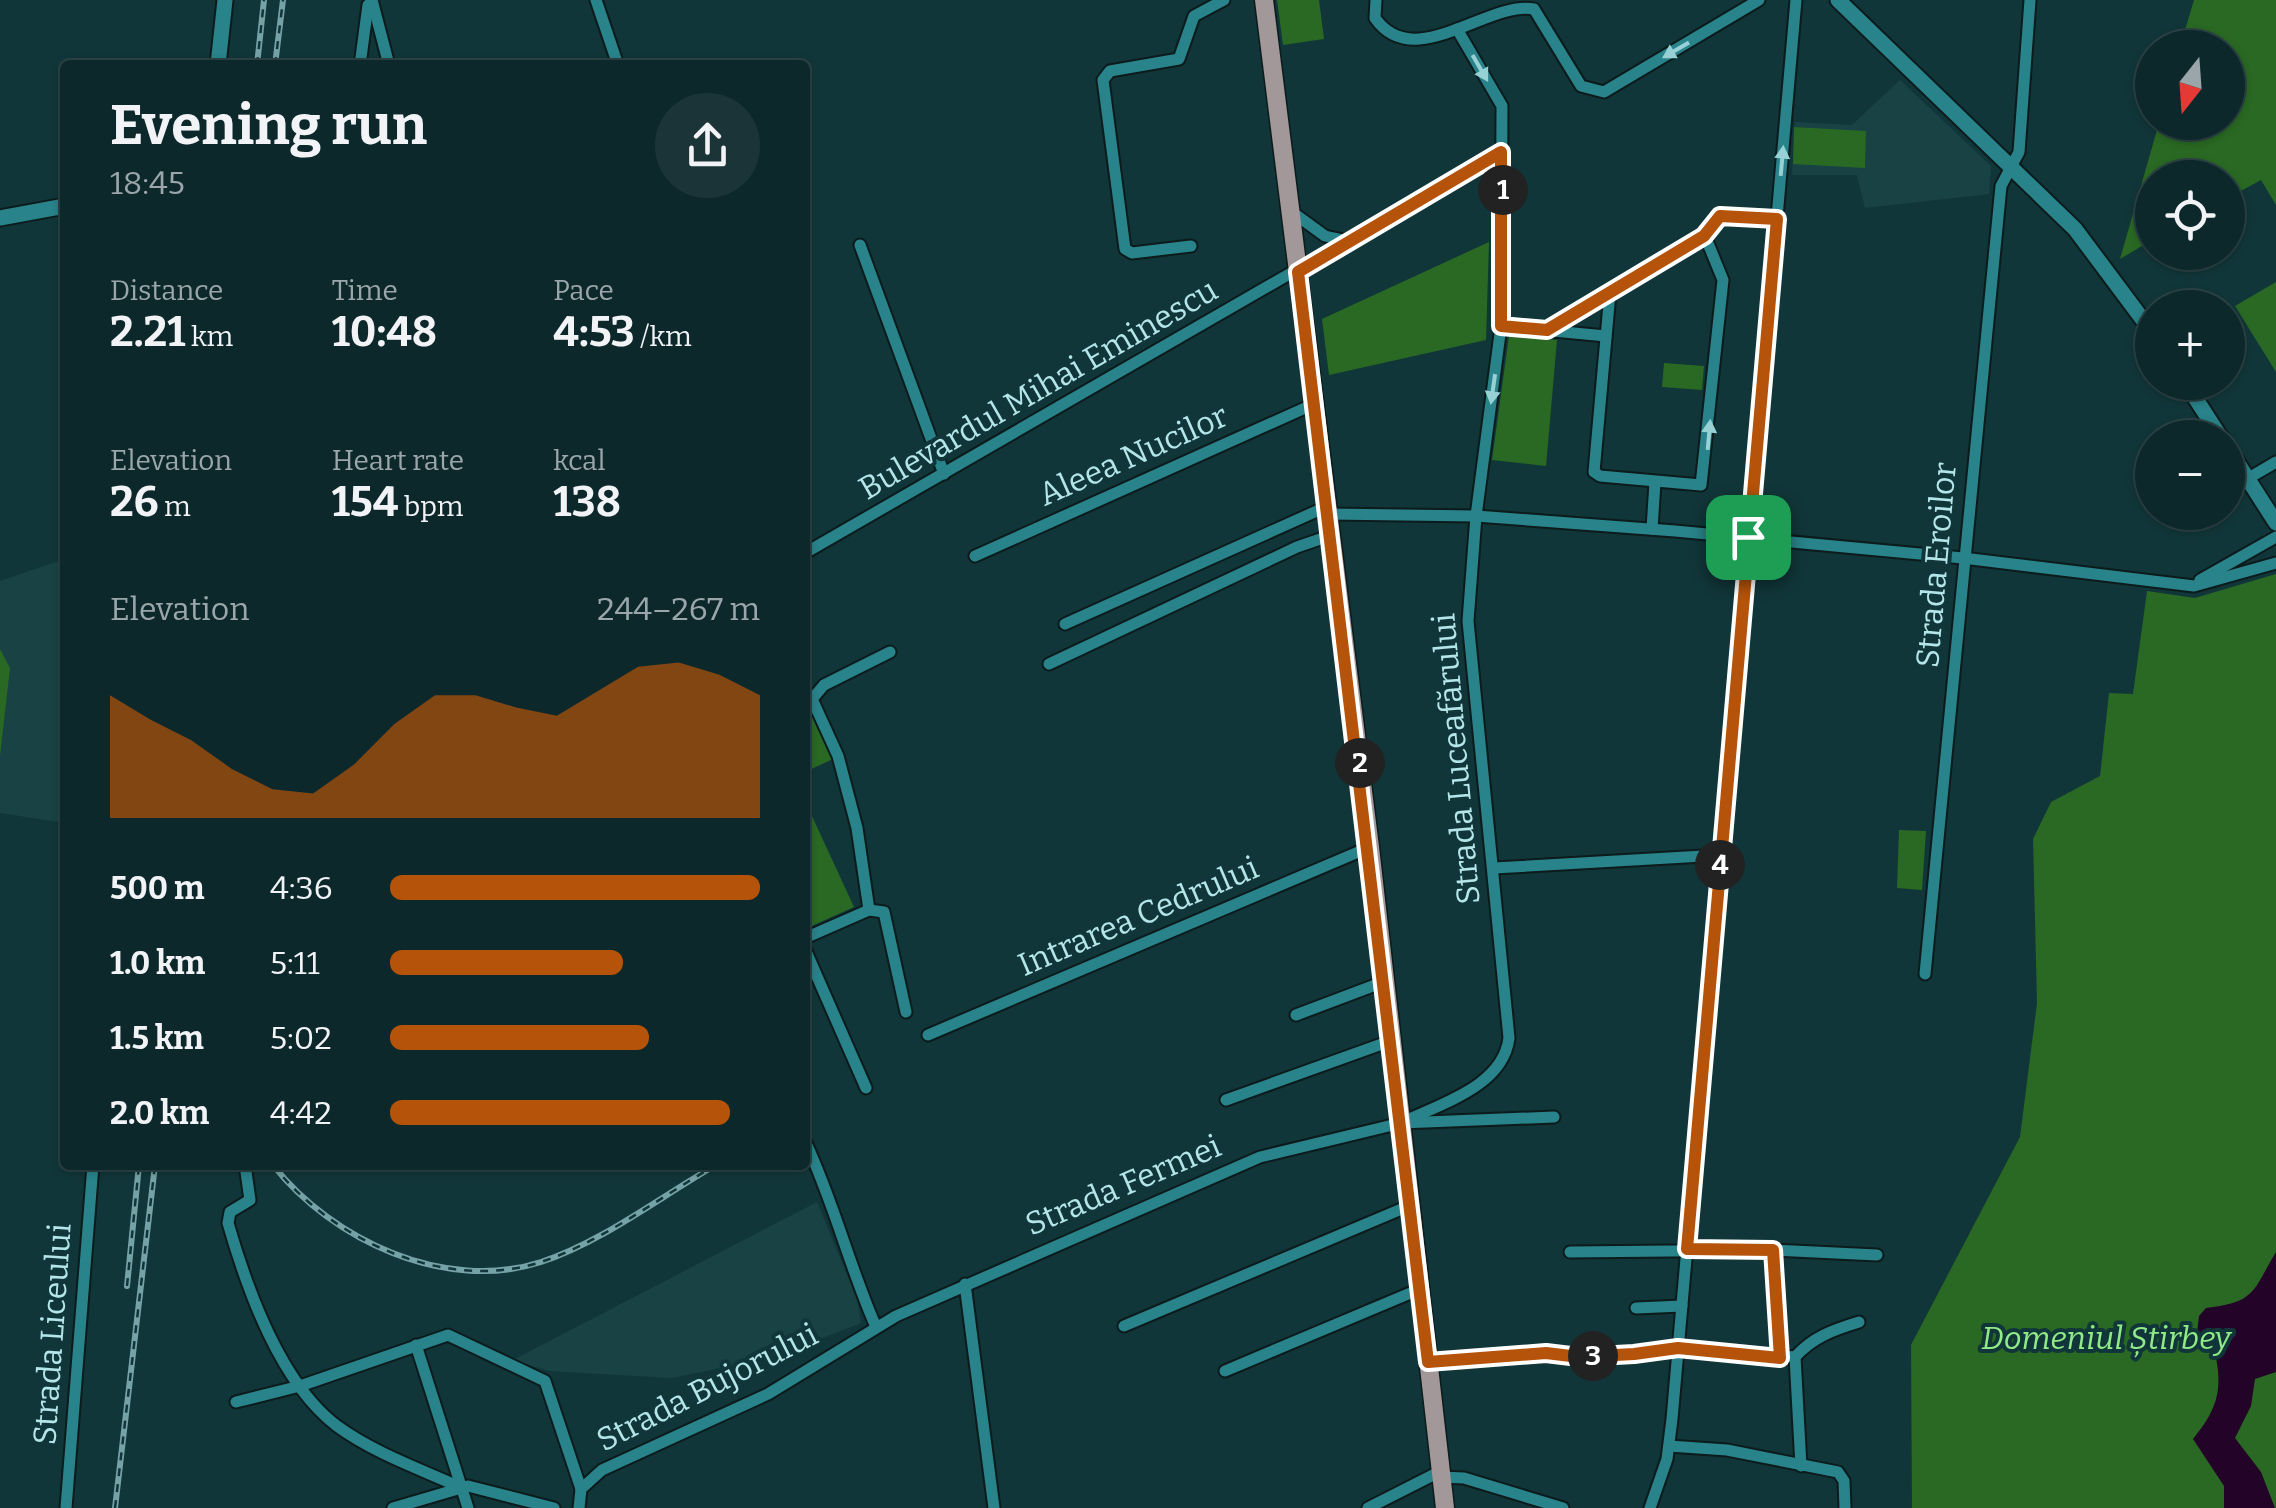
<!DOCTYPE html>
<html lang="en">
<head>
<meta charset="utf-8">
<style>
  body { margin:0; font-family:Bitter,serif; background:#1b3437; color:#f1f3f6; height:100vh; display:flex; flex-direction:column; font-size:38px; white-space:nowrap }
  * { box-sizing:border-box; margin:0 }
  p { font-size:32px; color:#9aa6a9 }
  .icon { flex:none; width:55px; height:55px; fill:none; stroke:currentColor; stroke-width:2; stroke-linecap:round; stroke-linejoin:round }
  .map { position:relative; flex:1; overflow:hidden }
  .details { position:absolute; left:60px; top:60px; width:750px; height:1110px; display:flex; flex-direction:column; background:#0d282b; border-radius:10px; box-shadow:0 2px 8px #0004,0 0 0 2px #2d4447 }
  .details>* { flex:none }
  .needle { width:65px; rotate:197deg }
  .tools { position:absolute; left:2135px; top:30px; display:grid; gap:20px }
  .tools a { display:grid; place-items:center; width:110px; height:110px; border-radius:50%; background:#0d282b; box-shadow:0 2px 8px #0004,0 0 0 2px #2d4447; font-size:50px }
  .pin { position:absolute; display:grid; place-items:center; width:85px; height:85px; color:#fff; margin:-42px; border-radius:20px; box-shadow:0 5px 15px #0006 }
  .km { position:absolute; width:50px; height:50px; margin:-25px; border-radius:50%; background:#222; color:#fff; font-size:28px; line-height:50px; text-align:center }
  .round { display:grid; place-items:center; flex:none; width:105px; height:105px; border-radius:52px; background:#1b3437 }
  .overview { display:flex; align-items:center; justify-content:space-between; height:170px; padding:0 50px }
  h1 { font-size:55px; font-weight:700; line-height:75px }
  .metrics { display:grid; grid-template-columns:repeat(3,1fr); gap:15px; height:170px; padding:10px 50px }
  .metrics div { display:grid; align-content:center }
  .metrics b { font-size:42px; font-weight:700 }
  .metrics small { font-size:28px; font-weight:400 }
  .metrics p { font-size:28px }
  .chart { height:280px; padding:20px 50px }
  .chart p { display:flex; justify-content:space-between }
  .chart svg { width:100%; height:180px; margin-top:10px; fill:#b45309; opacity:.7 }
  ul { padding:0 50px; list-style:none; font-size:32px }
  li { display:grid; grid-template-columns:160px 120px 1fr; align-items:center; height:75px }
  li i { height:25px; border-radius:12px; background:#b45309 }
  .map>svg:first-child { display:block }
  .built { fill:#194245 }
  .green { fill:#296923 }
  .water { fill:#230428 }
  .lines { fill:none; stroke-linecap:round; stroke-linejoin:round }
  .street-casing { stroke:#0c1b1c; stroke-width:15 }
  .secondary-casing { stroke:#0c1b1c; stroke-width:19 }
  .primary-casing { stroke:#0c1b1c; stroke-width:21 }
  .street { stroke:#29838a; stroke-width:11 }
  .secondary { stroke:#29838a; stroke-width:15 }
  .primary { stroke:#a29899; stroke-width:18 }
  .rail-casing { stroke:#75a2a6; stroke-width:6 }
  .rail { stroke:#113639; stroke-width:2.5; stroke-dasharray:8; stroke-linecap:butt }
  .oneway { fill:#97d1d6 }
  .route-casing { stroke:#fff; stroke-width:20 }
  .route { stroke:#b45309; stroke-width:12 }
  .labels { text-anchor:middle; stroke-width:8; stroke-linejoin:round; paint-order:stroke }
  .street-label { font-size:32px; fill:#b3e5e9; stroke:#113639 }
  .park-label { font-size:32px; font-style:italic; fill:#90ea86; stroke:#113639 }
</style>
</head>
<body>
<div class="map">
<svg width="2276" height="1508" viewBox="0 0 2276 1508">
  <rect width="100%" height="100%" fill="#113639"/>
  <g class="built">
    <path d="M1900 80 1991 166 1989 194 1865 208 1857 175H1792L1795 122 1852 125Z"/>
    <path d="M65 559V823L0 813V581Z"/>
    <path d="M817 1202 857 1299 861 1323 774 1357 672 1378 549 1371 513 1360Z"/>
  </g>
  <g class="green">
    <path d="M1277 0H1319L1324 39 1283 45Z"/>
    <path d="M2194 0H2276V205L2261 180 2228 198V178H2152V240L2120 259 2159 123 2228 122V48L2180 47Z"/>
    <path d="M1794 127 1866 131 1865 168 1793 164Z"/>
    <path d="M1489 242 1486 340 1329 375 1322 319Z"/>
    <path d="M2276 282V372L2235 306Z"/>
    <path d="M1509 336 1557 340 1546 466 1492 460Z"/>
    <path d="M1664 363 1704 366 1702 390 1662 387Z"/>
    <path d="M2276 574V1508H1912L1911 1345 2020 1137 2037 1003 2033 839 2051 802 2100 776 2109 693 2133 694 2147 591 2195 598Z"/>
    <path d="M0 649 10 668 0 756Z"/>
    <path d="M805 698 833 759 805 772Z"/>
    <path d="M805 801 854 907 805 929Z"/>
    <path d="M1899 830 1926 831 1922 890 1897 888Z"/>
  </g>
  <path class="water" d="M2276 1252V1372L2255 1379 2251 1406 2235 1438 2261 1472 2275 1508H2224V1486L2193 1439C2222 1404 2223 1383 2212 1340L2197 1333 2199 1316 2206 1308C2256 1302 2252 1292 2276 1252Z"/>
  <g class="lines">
    <defs>
      <g id="street">
        <path d="M372 0 389 65"/>
        <path d="M596 0 618 65"/>
        <path d="M1376 0 1375 18C1414 74 1488 0 1534 9L1581 86 1604 92 1759 0"/>
        <path d="M360 65 368 5"/>
        <path d="M1292 212 1325 236 1348 241"/>
        <path d="M860 245 944 474"/>
        <path d="M1191 246 1132 253 1125 249 1103 80 1110 71 1179 59 1194 16 1224 0"/>
        <path d="M1610 293 1594 472 1600 476 1701 485 1723 280 1705 236"/>
        <path d="M1501 326 1606 336"/>
        <path d="M1547 330 1705 236 1720 216 1777 219"/>
        <path d="M2247 479 2276 462"/>
        <path d="M1329 514 1476 516 1675 531 1963 558 2194 586 2276 563"/>
        <path d="M1652 529 1655 482"/>
        <path d="M805 553 1501 152"/>
        <path d="M975 556 1314 404"/>
        <path d="M2200 580 2276 537"/>
        <path d="M1065 624 1328 506"/>
        <path d="M1049 664 1297 547 1332 535"/>
        <path d="M1494 868 1721 855"/>
        <path d="M869 910 857 828 838 756 812 699 824 685 890 652"/>
        <path d="M805 938 869 910 884 912 906 1012"/>
        <path d="M805 949 866 1088"/>
        <path d="M1925 974 2001 186 2019 152 2030 0"/>
        <path d="M1296 1015 1386 981"/>
        <path d="M928 1035 1370 847"/>
        <path d="M1226 1100 1393 1040"/>
        <path d="M1401 1123C1439 1104 1503 1087 1509 1038L1468 621 1476 516 1501 326 1502 106 1457 29"/>
        <path d="M805 1141C834 1202 849 1266 876 1327"/>
        <path d="M245 1165 250 1200 230 1212 228 1223C247 1289 280 1383 337 1426 374 1453 420 1469 462 1488"/>
        <path d="M1773 1250 1780 1358"/>
        <path d="M1570 1252 1773 1250 1877 1255"/>
        <path d="M965 1284 994 1508"/>
        <path d="M1636 1308 1682 1306"/>
        <path d="M1124 1326 1411 1205"/>
        <path d="M416 1345 468 1508"/>
        <path d="M1795 1357C1813 1337 1833 1330 1859 1322"/>
        <path d="M1428 1362 1546 1353 1634 1355 1679 1348 1795 1357 1801 1466"/>
        <path d="M1225 1371 1420 1289"/>
        <path d="M236 1402 300 1386 448 1335 545 1381 581 1489"/>
        <path d="M1669 1446 1727 1450 1838 1472 1844 1481 1845 1508"/>
        <path d="M1441 1477 1464 1478 1563 1508"/>
        <path d="M66 1508 93 1165"/>
        <path d="M393 1508 468 1486 554 1508"/>
        <path d="M579 1508 581 1489 602 1470 768 1394 896 1316 1260 1157 1401 1123 1554 1117"/>
        <path d="M1368 1508 1441 1471"/>
        <path d="M1650 1508 1667 1459 1672 1419 1796 0"/>
      </g>
      <g id="secondary">
        <path d="M1838 0 2075 229 2152 332"/>
        <path d="M218 65 225 0"/>
        <path d="M0 218 65 206"/>
        <path d="M2185 382 2221 438"/>
        <path d="M2228 448 2276 523"/>
      </g>
      <path id="primary" d="M1264 0 1370 847 1445 1508"/>
    </defs>
    <use href="#street" class="street-casing"/>
    <use href="#secondary" class="secondary-casing"/>
    <use href="#primary" class="primary-casing"/>
    <use href="#street" class="street"/>
    <use href="#secondary" class="secondary"/>
    <use href="#primary" class="primary"/>
    <defs>
      <g id="rail">
        <path d="M257 65 264 0"/>
        <path d="M275 65 283 0"/>
        <path d="M273 1165C332 1240 445 1293 541 1262 602 1242 660 1197 716 1165"/>
        <path d="M127 1286 139 1165"/>
        <path d="M115 1508 155 1165"/>
      </g>
    </defs>
    <use href="#rail" class="rail-casing"/>
    <use href="#rail" class="rail"/>
  </g>
  <defs><path id="oneway-solid" d="M-6-.8H1V-3.2L6.5 0L1 3.2V.8H-6Z" transform="scale(2.5)"/></defs>
  <g class="oneway">
    <use href="#oneway-solid" transform="translate(1676 50) rotate(150)"/>
    <use href="#oneway-solid" transform="translate(1480 68) rotate(60)"/>
    <use href="#oneway-solid" transform="translate(1782 161) rotate(-85)"/>
    <use href="#oneway-solid" transform="translate(1493 389) rotate(98)"/>
    <use href="#oneway-solid" transform="translate(1709 435) rotate(-85)"/>
  </g>
  <g class="lines">
    <defs>
      <path id="route" d="M1501 152V326L1547 330 1704 236 1720 216 1777 219 1687 1249 1773 1250 1780 1358 1678 1348 1634 1354 1579 1357 1546 1353 1428 1362 1298 272Z"/>
    </defs>
    <use href="#route" class="route-casing"/>
    <use href="#route" class="route"/>
  </g>
  <g class="labels">
    <g class="street-label">
      <text transform="translate(1038 389) rotate(-30)" y="11">Bulevardul Mihai Eminescu</text>
      <text transform="translate(1133 455) rotate(-24)" y="11">Aleea Nucilor</text>
      <text transform="translate(1936 565) rotate(-85)" y="11">Strada Eroilor</text>
      <text transform="translate(1456 759) rotate(-95)" y="11">Strada Luceafărului</text>
      <text transform="translate(1138 916) rotate(-23)" y="11">Intrarea Cedrului</text>
      <text transform="translate(1123 1185) rotate(-23)" y="11">Strada Fermei</text>
      <text transform="translate(52 1334) rotate(-86)" y="11">Strada Liceului</text>
      <text transform="translate(707 1387) rotate(-27)" y="11">Strada Bujorului</text>
    </g>
    <g class="park-label">
      <text x="2106" y="1349">Domeniul Știrbey</text>
    </g>
  </g>
</svg>
<div class="tools">
<a><svg class="needle" viewBox="-14 -14 28 28"><path d="M0-13l5 13h-10z" fill="#e53935"/><path d="M0 13l5-13h-10z" fill="#9aa6a9"/></svg></a>
<a><svg class="icon" aria-label="locate" viewBox="0 0 24 24"><circle cx="12" cy="12" r="6"/><path d="M12 2v4M12 18v4M2 12h4M18 12h4"/></svg></a>
<a>+</a>
<a>−</a>
</div>
<div class="pin" style="left:1748px;top:537px;background:#1e9e55"><svg class="icon" aria-label="arrive" viewBox="0 0 24 24"><path d="M6 21V4h12l-3 4 3 4H6"/></svg></div>
<b class="km" style="left:1503px;top:190px">1</b>
<b class="km" style="left:1360px;top:763px">2</b>
<b class="km" style="left:1593px;top:1356px">3</b>
<b class="km" style="left:1720px;top:865px">4</b>
<section class="details">
<div class="overview"><div><h1>Evening run</h1><p>18:45</p></div><a class="round"><svg class="icon" aria-label="share" viewBox="0 0 24 24"><path d="M12 15V3M7 8l5-5 5 5M5 13v7h14v-7"/></svg></a></div>
<div class="metrics">
<div><p>Distance</p><b>2.21<small> km</small></b></div>
<div><p>Time</p><b>10:48</b></div>
<div><p>Pace</p><b>4:53<small> /km</small></b></div>
</div>
<div class="metrics">
<div><p>Elevation</p><b>26<small> m</small></b></div>
<div><p>Heart rate</p><b>154<small> bpm</small></b></div>
<div><p>kcal</p><b>138</b></div>
</div>
<div class="chart"><p><span>Elevation</span>244–267 m</p>
<svg viewBox="0 0 160 44" preserveAspectRatio="none"><path d="M0 44V14L10 20L20 25L30 32L40 37L50 38L60 31L70 21L80 14L90 14L100 17L110 19L120 13L130 7L140 6L150 9L160 14V44z"/></svg>
</div>
<ul>
<li><b>500 m</b>4:36<i style="width:100%"></i></li>
<li><b>1.0 km</b>5:11<i style="width:63%"></i></li>
<li><b>1.5 km</b>5:02<i style="width:70%"></i></li>
<li><b>2.0 km</b>4:42<i style="width:92%"></i></li>
</ul>
</section>
</div>
</body>
</html>
